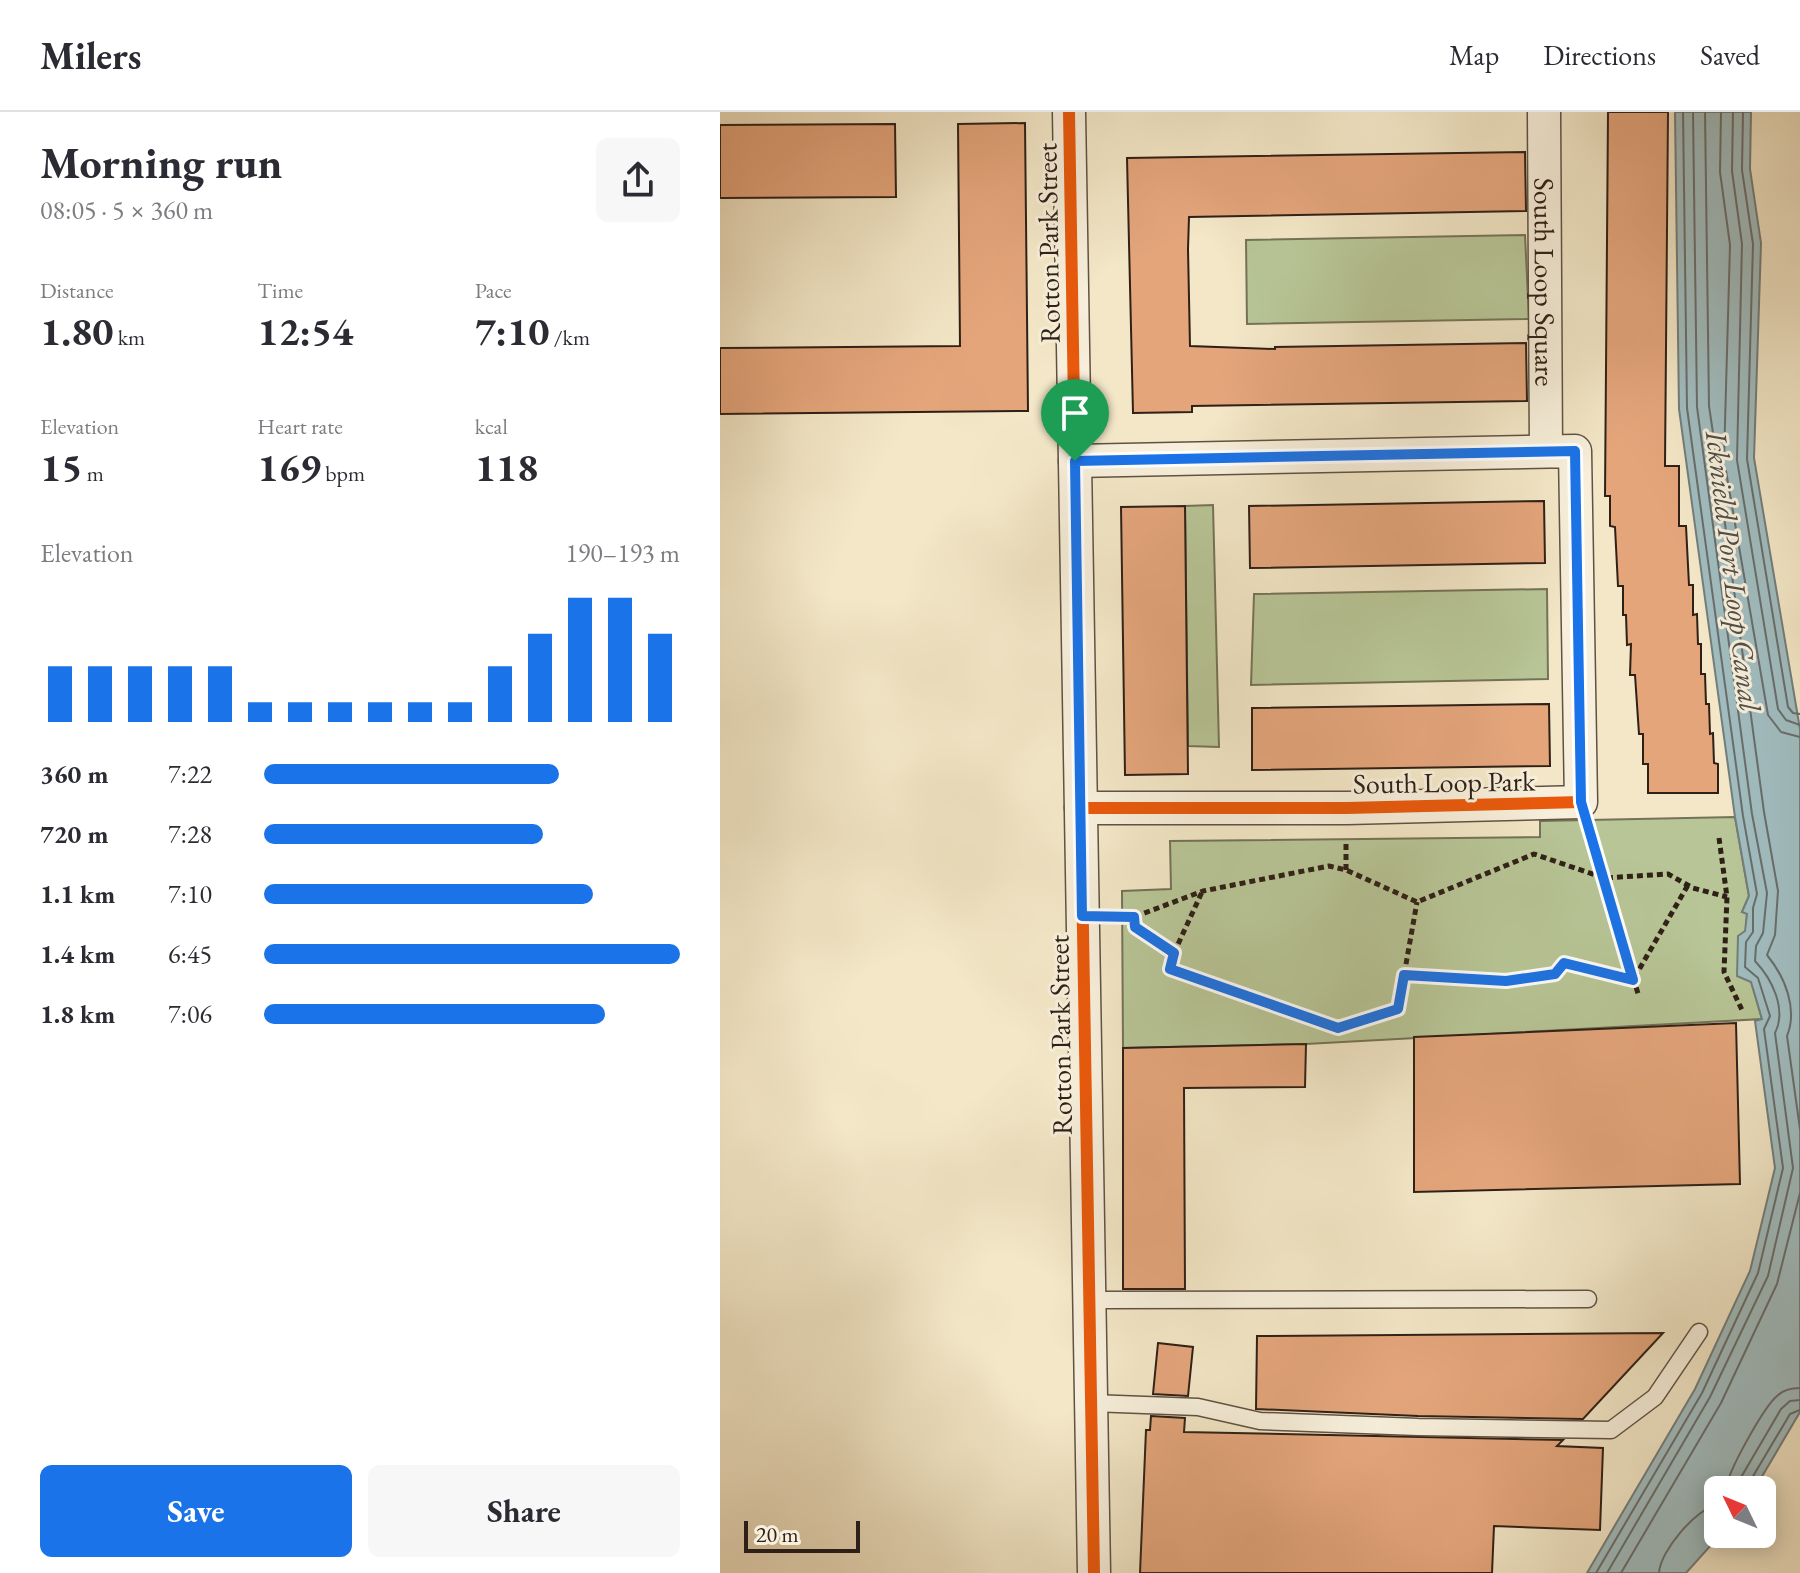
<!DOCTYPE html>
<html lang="en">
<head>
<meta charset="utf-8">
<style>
  body { margin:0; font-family:"EB Garamond",serif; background:#f7f7f7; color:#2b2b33; height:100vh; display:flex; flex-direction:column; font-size:30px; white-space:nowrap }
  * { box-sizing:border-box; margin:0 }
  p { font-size:26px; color:#7c7c81 }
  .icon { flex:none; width:44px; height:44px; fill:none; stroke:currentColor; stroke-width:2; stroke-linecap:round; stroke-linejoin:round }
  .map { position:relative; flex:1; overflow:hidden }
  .sheet { display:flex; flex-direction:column; background:#fff; width:720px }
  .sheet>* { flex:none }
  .needle { width:52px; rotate:313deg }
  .controls { position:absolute; left:984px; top:1364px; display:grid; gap:16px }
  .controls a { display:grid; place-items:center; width:72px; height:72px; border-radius:12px; background:#fff; box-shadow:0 4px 20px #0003; font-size:40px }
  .scale { position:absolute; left:24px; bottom:20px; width:116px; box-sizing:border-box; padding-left:8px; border:4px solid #2f2017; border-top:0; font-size:22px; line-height:28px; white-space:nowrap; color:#2f2017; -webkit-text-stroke:6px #f7efdb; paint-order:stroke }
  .pin { position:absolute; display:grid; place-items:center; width:68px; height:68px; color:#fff; margin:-82px -34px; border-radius:50% 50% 50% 0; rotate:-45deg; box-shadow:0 0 8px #0007 }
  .pin .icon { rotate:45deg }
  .round { display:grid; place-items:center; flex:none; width:84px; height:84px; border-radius:12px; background:#f7f7f7 }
  .head { display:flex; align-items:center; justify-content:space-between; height:136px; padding:0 40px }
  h1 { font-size:44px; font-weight:700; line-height:60px }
  .stats { display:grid; grid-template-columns:repeat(3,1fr); gap:12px; height:136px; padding:8px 40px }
  .stats div { display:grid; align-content:center }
  .stats b { font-size:40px; font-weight:700 }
  .stats small { font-size:22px; font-weight:400 }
  .stats p { font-size:22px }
  .chart { height:224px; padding:16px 40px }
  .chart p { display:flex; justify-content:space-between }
  .chart svg { width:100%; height:144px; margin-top:8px; stroke:#1a73e8; stroke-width:6 }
  .button { display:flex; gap:16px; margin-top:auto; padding:16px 40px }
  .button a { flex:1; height:92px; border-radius:12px; background:#1a73e8; color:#fff; font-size:32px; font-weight:700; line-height:92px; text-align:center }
  .button a+a { background:#f7f7f7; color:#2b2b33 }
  ul { padding:0 40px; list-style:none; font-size:26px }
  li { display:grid; grid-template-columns:128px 96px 1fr; align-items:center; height:60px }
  li i { height:20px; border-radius:10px; background:#1a73e8 }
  header { display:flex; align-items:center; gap:48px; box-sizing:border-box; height:112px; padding:0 40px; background:#fff; border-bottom:2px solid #e1e1e2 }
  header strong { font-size:38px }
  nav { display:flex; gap:44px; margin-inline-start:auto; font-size:28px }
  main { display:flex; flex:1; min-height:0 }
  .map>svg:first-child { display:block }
  .green { fill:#b8c697; stroke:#747357; stroke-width:2 }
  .water { fill:#a1bdc0; stroke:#737e7c; stroke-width:2 }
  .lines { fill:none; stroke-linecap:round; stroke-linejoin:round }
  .shore { stroke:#686e6c; stroke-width:2 }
  .building { fill:#e4a57b; stroke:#2f2017; stroke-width:2 }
  .service-casing { stroke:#605243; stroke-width:19 }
  .minor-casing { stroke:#605243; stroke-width:35 }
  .path { stroke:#2f2017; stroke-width:5; stroke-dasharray:6 4; stroke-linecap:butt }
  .service { stroke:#f7efdb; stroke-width:16 }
  .minor { stroke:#f7efdb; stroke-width:32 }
  .cycleway-casing { stroke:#f7efdb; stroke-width:17 }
  .cycleway { stroke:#e8590c; stroke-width:12 }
  .route-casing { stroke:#fff; stroke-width:16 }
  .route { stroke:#1a73e8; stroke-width:10 }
  .labels { text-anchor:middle; stroke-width:6; stroke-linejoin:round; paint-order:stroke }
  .street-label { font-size:28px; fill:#2f2017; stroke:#f7efdb }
  .water-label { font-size:30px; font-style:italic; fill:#514f4a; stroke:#f7efdb }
</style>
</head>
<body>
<header>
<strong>Milers</strong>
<nav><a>Map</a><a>Directions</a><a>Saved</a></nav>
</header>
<main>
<section class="sheet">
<div class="head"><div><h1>Morning run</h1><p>08:05 · 5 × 360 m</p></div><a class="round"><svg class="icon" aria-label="share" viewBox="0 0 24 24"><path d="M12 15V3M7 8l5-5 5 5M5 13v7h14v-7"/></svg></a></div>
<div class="stats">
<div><p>Distance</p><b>1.80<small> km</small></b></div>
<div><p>Time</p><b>12:54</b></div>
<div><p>Pace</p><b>7:10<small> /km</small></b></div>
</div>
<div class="stats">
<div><p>Elevation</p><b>15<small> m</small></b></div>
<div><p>Heart rate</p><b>169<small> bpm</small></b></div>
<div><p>kcal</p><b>118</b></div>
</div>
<div class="chart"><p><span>Elevation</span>190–193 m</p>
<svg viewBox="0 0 160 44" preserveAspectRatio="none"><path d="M5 44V27M15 44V27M25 44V27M35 44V27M45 44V27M55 44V38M65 44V38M75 44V38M85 44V38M95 44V38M105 44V38M115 44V27M125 44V17M135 44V6M145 44V6M155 44V17"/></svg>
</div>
<ul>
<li><b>360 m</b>7:22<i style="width:71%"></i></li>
<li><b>720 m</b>7:28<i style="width:67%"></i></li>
<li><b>1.1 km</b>7:10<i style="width:79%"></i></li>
<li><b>1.4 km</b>6:45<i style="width:100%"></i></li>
<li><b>1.8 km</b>7:06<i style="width:82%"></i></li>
</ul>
<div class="button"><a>Save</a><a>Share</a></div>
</section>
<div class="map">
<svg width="1080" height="1461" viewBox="0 0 1080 1461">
  <rect width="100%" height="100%" fill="#f3e7c7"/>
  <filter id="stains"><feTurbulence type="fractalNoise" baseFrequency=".0025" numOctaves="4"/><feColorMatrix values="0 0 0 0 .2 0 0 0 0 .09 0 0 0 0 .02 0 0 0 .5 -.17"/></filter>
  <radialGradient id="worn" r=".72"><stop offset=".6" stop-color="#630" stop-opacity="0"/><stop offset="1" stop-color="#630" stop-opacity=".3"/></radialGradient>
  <g class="green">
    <path d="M805 123 809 207 527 212 526 128Z"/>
    <path d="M493 393 499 635 468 634 465 394Z"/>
    <path d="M827 477 828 567 531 573 534 482Z"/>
    <path d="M1015 705 1029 784 1022 800 1027 801 1023 865 1031 869 1042 907 586 932 403 936 402 779 451 777 450 729 820 725V709Z"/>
  </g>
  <path class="water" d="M955 0H1031L1030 57 1041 131 1034 346 1080 617V1300L1034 1378H998V1422H1001L966 1461H867L975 1277 1030 1159 1055 1056 1035 909 1042 907 1031 870 1017 864 1018 824 1025 819 1027 802 1022 800 1029 784 1015 705 959 297Z"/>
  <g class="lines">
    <g class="shore">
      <path d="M985 0 989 294 997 348 1001 351 1004 347 1010 133 1000 60 1001 0"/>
      <path d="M1013 0 1012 59 1022 132 1017 348 1058 597 1066 608 1080 613"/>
      <path d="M1023 0 1022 58 1033 132 1027 347 1068 595 1073 601 1080 602"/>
      <path d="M1080 625 1061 620 1048 603 1006 359 1001 356 998 360 1044 700 1058 779 1055 823 1047 843C1065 865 1078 897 1067 924L1080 1017"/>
      <path d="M1006 1378C1006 1362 1044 1295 1057 1284 1063 1278 1071 1276 1080 1276"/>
      <path d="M1018 1378 1020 1367 1061 1297 1070 1289 1080 1288"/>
      <path d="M1028 1378 1029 1371 1070 1302 1080 1298"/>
      <path d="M876 1461 982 1281 1038 1161 1063 1056 1044 917 1050 904 1038 866 1025 855 1026 830 1033 820V796L1037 782 1023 704 967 296 963 0"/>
      <path d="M887 1461 990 1285 1048 1164 1073 1056 1055 921C1067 897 1052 867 1035 849L1036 834 1043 821 1047 781 1032 702 977 295 973 0"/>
      <path d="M901 1461 1001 1291 1057 1172 1080 1081"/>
      <path d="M939 1461C940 1439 976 1397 998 1392"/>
    </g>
  </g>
  <g class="building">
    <path d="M888 0H948L945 354H959V414H966L969 473H973V503L977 502 978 532H981V562H985L986 592H989L990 622 993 621 994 651 998 652V681H928V652H923V622H919L915 563H910L911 532 907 533 906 503H903V474H898L895 415 890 414V384H885Z"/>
    <path d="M305 11 308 299 0 302V236L240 234 238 12Z"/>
    <path d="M175 12 176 85 0 86V13Z"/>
    <path d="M805 40 806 99 469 105 468 137 470 234 555 237V235L806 231 807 289 472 294V300L413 301 407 46Z"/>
    <path d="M824 389 825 451 530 456 529 394Z"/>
    <path d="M465 394 468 662 405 663 401 395Z"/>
    <path d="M829 592 830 654 532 658V596Z"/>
    <path d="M1016 911 1020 1072 694 1080V925Z"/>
    <path d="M586 932 585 975 464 976 465 1177H403V936Z"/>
    <path d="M943 1221 863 1307 698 1304 536 1297 537 1224Z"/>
    <path d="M438 1231 473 1235 468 1284 433 1282Z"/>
    <path d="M431 1304 465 1306 464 1320 843 1328 837 1334 883 1336 880 1418 774 1414 772 1461H420L426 1318H430Z"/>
  </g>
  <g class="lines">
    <defs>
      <g id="service">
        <path d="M369 1188 868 1187"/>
        <path d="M371 1291 478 1295 540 1309 698 1315 891 1318 935 1285 979 1220"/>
      </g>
      <g id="minor">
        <path d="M349 0 374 1461"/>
        <path id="s1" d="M824 0 826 339"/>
        <path d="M355 349 855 339 861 690 627 696H361"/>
      </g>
    </defs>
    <use href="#service" class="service-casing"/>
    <use href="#minor" class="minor-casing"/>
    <g class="path">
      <path d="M871 722 919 885"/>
      <path d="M999 726 1007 785 1004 860 1022 898"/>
      <path d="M626 758V731"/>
      <path d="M395 804 414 805 483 779 609 754 626 758 697 790 814 742 884 766 948 762 973 776 1007 785"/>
      <path d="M414 805 415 815 454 841 450 857 618 916 678 897 697 790"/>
      <path d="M454 841 482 780"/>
      <path d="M684 863 786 869 835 862 844 851 913 868 968 773"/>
    </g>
    <use href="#service" class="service"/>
    <use href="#minor" class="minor"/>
    <defs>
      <g id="cycleway">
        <path d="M349 0 374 1461"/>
        <path d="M355 349 855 339 861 690 627 696H361"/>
      </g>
    </defs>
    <use href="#cycleway" class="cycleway-casing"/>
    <use href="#cycleway" class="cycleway"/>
  </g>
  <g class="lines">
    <defs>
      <path id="route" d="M855 339 861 690 913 868 844 851 835 862 786 869 684 863 678 897 618 916 450 857 454 841 415 815 414 805 362 804 355 349Z"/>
    </defs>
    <use href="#route" class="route-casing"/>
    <use href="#route" class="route"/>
  </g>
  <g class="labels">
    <g class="street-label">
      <text transform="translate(328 131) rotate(-91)" y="10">Rotton Park Street</text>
      <text dy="10" stroke="none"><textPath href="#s1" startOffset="170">South Loop Square</textPath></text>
      <text transform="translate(724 670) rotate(-1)" y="10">South Loop Park</text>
      <text transform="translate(340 923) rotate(-91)" y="10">Rotton Park Street</text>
    </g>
    <g class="water-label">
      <text transform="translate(1013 459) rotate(83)" y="10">Icknield Port Loop Canal</text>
    </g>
  </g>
  <rect width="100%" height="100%" filter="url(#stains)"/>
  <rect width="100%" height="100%" fill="url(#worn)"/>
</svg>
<div class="controls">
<a><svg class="needle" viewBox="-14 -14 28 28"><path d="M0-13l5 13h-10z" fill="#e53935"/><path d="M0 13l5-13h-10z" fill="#7c7c81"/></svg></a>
</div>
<div class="scale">20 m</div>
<div class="pin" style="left:355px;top:349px;background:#1e9e55"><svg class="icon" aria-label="arrive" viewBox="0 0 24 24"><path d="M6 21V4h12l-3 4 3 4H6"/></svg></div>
</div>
</main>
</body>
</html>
